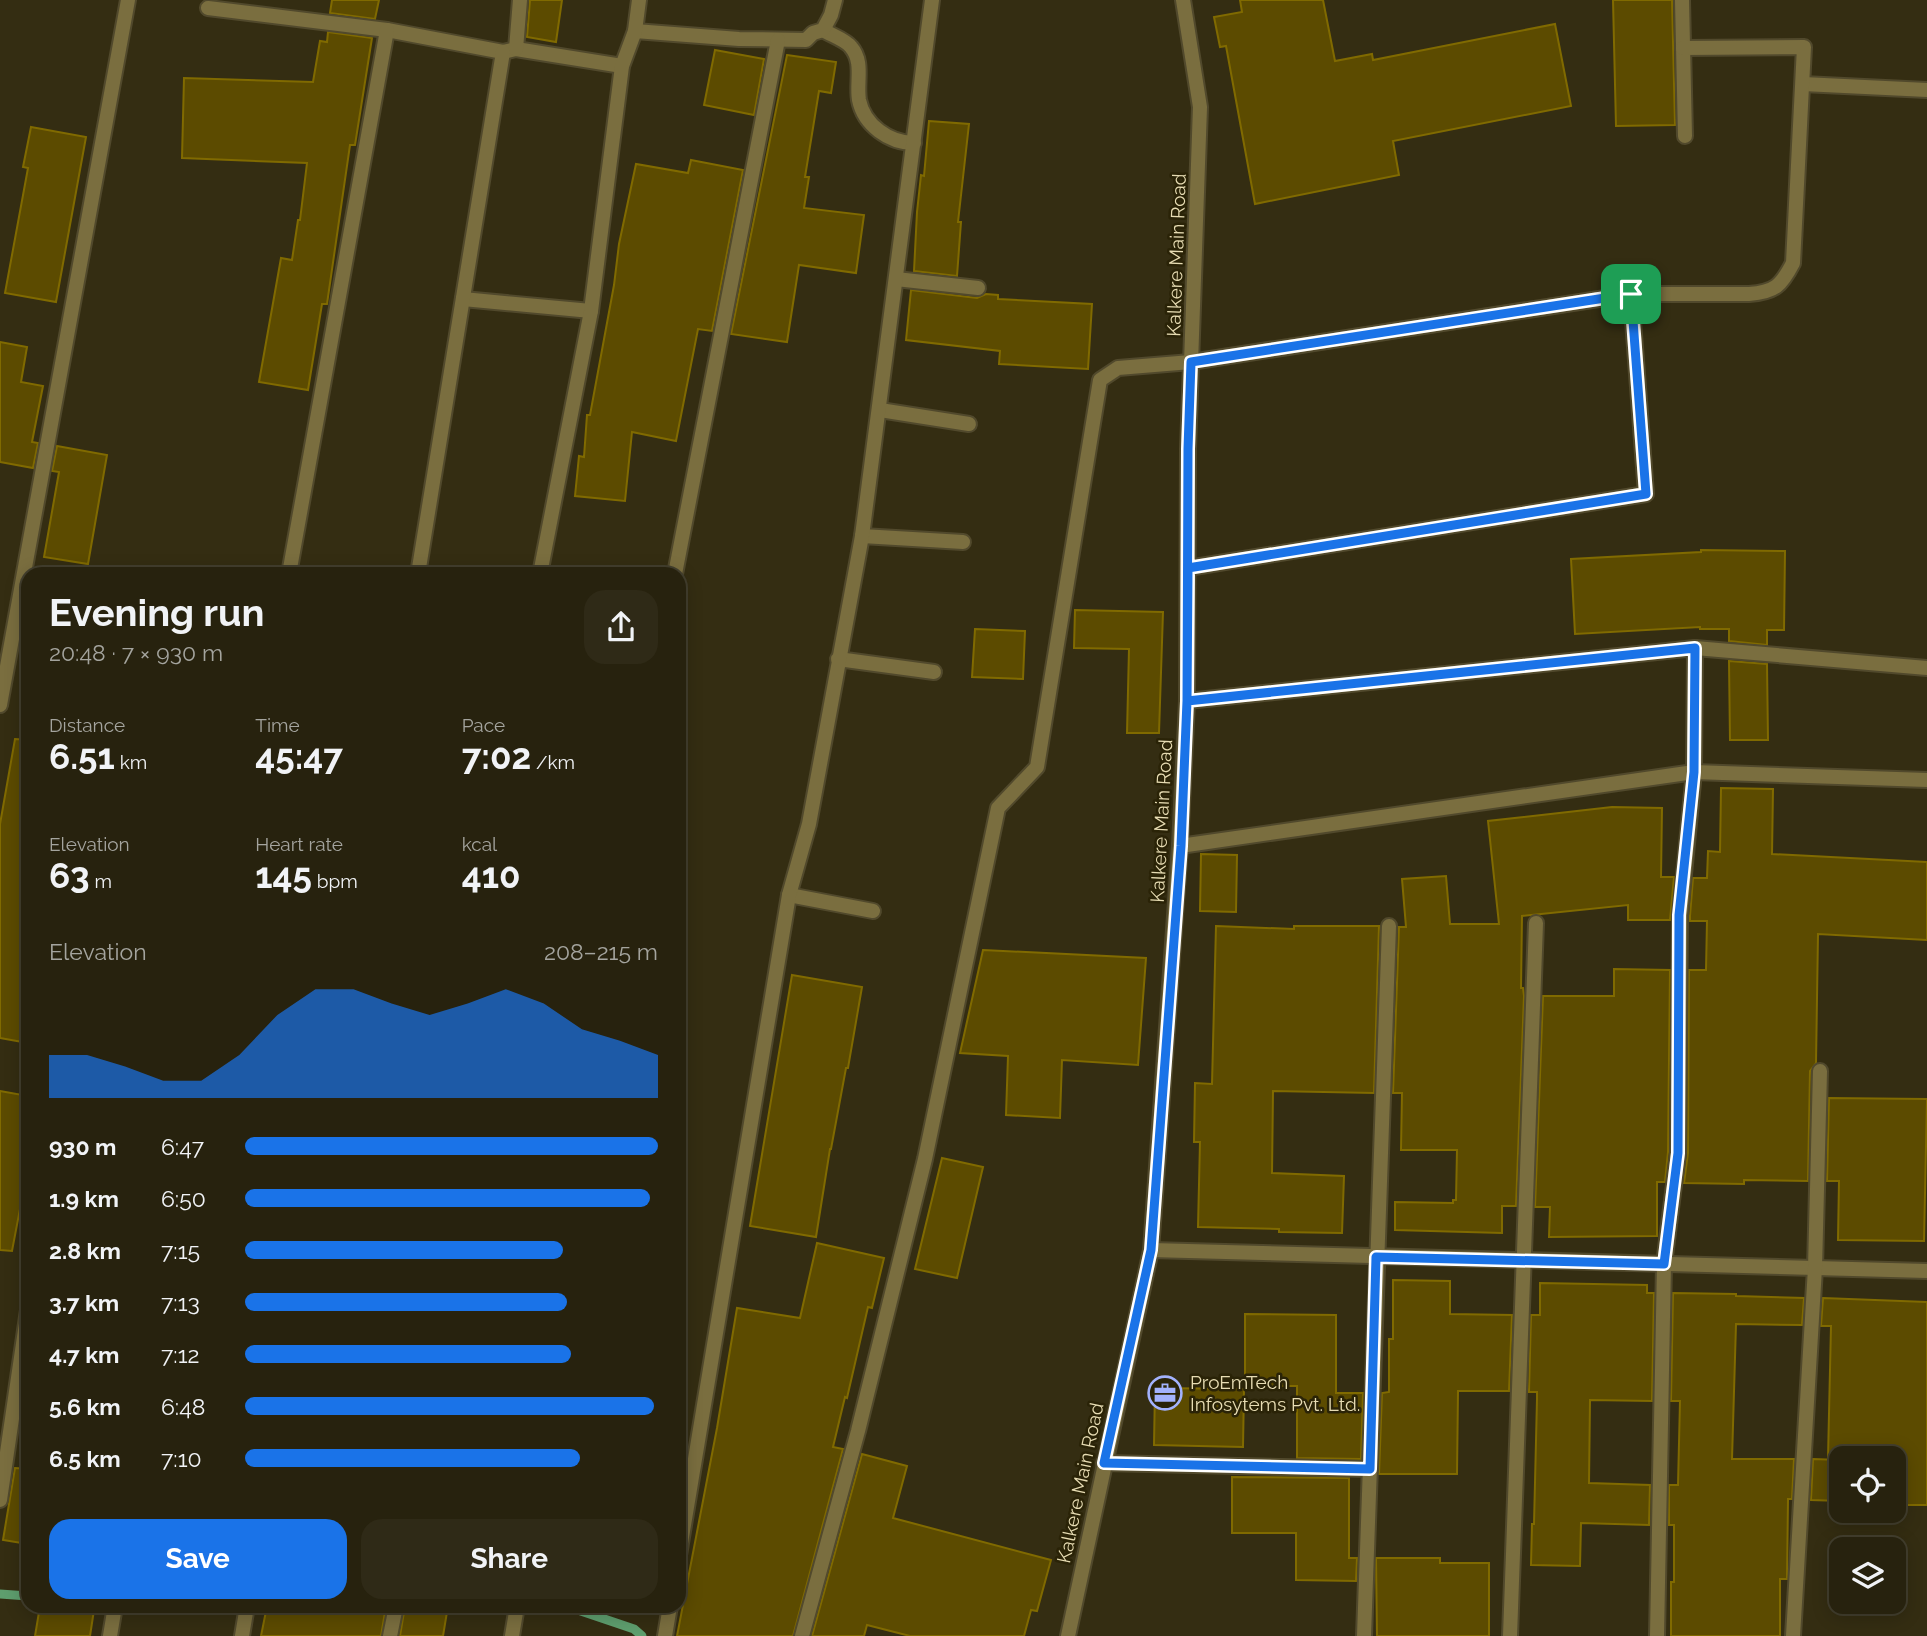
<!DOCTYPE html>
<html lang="en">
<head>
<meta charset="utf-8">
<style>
  body { margin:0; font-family:Raleway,sans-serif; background:#2f2a17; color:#f1f3f6; height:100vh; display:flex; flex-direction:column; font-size:26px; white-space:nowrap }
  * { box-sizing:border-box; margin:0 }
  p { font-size:23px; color:#a4a49e }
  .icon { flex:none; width:38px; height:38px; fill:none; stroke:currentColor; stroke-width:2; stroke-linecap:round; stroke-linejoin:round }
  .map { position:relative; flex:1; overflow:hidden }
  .details { position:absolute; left:21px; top:567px; width:665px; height:1046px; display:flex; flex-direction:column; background:#27220e; border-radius:21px; box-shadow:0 4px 18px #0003,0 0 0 2px #433f2e }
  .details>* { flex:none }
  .buttons { position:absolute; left:1829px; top:1446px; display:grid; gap:14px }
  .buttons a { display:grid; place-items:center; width:77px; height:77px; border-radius:14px; background:#27220e; box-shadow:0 4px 18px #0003,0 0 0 2px #433f2e; font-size:35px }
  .pin { position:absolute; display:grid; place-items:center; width:60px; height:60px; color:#fff; margin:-30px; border-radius:14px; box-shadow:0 4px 10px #0006 }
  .round { display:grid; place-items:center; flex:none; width:74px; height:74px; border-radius:21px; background:#2f2a17 }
  .summary { display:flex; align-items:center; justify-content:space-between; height:119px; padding:0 28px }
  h1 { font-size:38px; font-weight:700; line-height:52px }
  .figures { display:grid; grid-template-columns:repeat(3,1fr); gap:10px; height:119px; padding:7px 28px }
  .figures div { display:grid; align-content:center }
  .figures b { font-size:35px; font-weight:700 }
  .figures small { font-size:19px; font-weight:400 }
  .figures p { font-size:19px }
  .chart { height:196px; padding:14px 28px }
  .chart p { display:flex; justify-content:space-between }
  .chart svg { width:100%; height:126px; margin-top:7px; fill:#1a73e8; opacity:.7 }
  .button { display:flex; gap:14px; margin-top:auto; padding:14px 28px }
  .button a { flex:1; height:80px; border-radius:21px; background:#1a73e8; color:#fff; font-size:28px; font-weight:700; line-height:80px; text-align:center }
  .button a+a { background:#2f2a17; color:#f1f3f6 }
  ul { padding:0 28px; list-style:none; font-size:23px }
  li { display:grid; grid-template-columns:112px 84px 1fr; align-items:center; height:52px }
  li i { height:18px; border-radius:9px; background:#1a73e8 }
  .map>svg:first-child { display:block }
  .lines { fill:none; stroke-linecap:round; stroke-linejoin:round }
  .stream { stroke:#5e9e6e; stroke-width:9 }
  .building { fill:#5c4b00; stroke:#806a00; stroke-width:2 }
  .minor-casing { stroke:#51492c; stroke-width:18 }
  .tertiary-casing { stroke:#51492c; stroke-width:18 }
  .minor { stroke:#7a6e3f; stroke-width:14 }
  .tertiary { stroke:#7a6e3f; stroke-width:14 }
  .route-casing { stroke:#fff; stroke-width:14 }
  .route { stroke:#1a73e8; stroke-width:9 }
  .labels { text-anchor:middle; stroke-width:5; stroke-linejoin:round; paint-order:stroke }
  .street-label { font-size:19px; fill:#e7dcb3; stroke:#2a2307 }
  .poi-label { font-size:19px; fill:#e7dcb3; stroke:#2a2307; text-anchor:start }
</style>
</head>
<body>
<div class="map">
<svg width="1927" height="1636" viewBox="0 0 1927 1636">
  <rect width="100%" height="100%" fill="#342d12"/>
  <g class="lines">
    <g class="stream">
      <path d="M0 1594 28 1596"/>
      <path d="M96 1606C125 1611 152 1613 180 1606"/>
      <path d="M566 1606 634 1629 642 1636"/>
    </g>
  </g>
  <g class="building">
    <path d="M332 0H379L375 19 330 13Z"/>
    <path d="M530 0H562L556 42 527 37Z"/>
    <path d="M1240 0H1323L1335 61 1372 54 1373 60 1555 24 1571 106 1393 141 1399 175 1255 204 1226 46 1220 47 1214 17 1242 12Z"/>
    <path d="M1613 0H1672L1675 125 1616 126Z"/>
    <path d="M328 32 372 38 355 145H350L327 304H322L308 390 259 382 281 258 292 260 298 220H300L307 163 182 158 184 78 313 82 320 41 327 42Z"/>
    <path d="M715 50 764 59 754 115 704 105Z"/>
    <path d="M787 55 836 62 831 93 819 91 805 177H809L804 208 864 215 856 273 799 265 787 342 731 334Z"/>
    <path d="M929 121 969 124 958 222H961L957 276 914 271 917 212 921 175 924 176Z"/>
    <path d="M31 127 86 137 56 302 5 293 28 168 23 167Z"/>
    <path d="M691 160 743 170 712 331 698 329 676 441 632 432 625 501 575 496 579 456 584 457 587 415H590L614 285 619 244 636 164 688 173Z"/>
    <path d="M911 290 977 298 986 294 998 295V299L1092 304 1088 369 999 364 1000 351 906 340Z"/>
    <path d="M0 342 27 347 21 382 43 386 32 442 38 443 33 468 0 462Z"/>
    <path d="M57 446 107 455 88 564 44 557 59 472 52 471Z"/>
    <path d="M1701 550 1785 551 1784 630H1767V645L1729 641V629H1700V627L1575 634 1571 559 1701 552Z"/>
    <path d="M1075 610 1163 612 1159 733H1127L1129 649 1074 648Z"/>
    <path d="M975 629 1025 631 1023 679 972 677Z"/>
    <path d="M1729 661 1767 664 1768 740H1730Z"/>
    <path d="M15 739 28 740V1043L0 1038V824Z"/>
    <path d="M1721 788 1773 789 1772 854 1927 862V940L1818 934 1816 1063 1810 1071 1808 1181 1744 1180V1184L1684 1183 1688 1153 1689 970H1706L1707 921H1690V916L1693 878H1707L1708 851 1720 852Z"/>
    <path d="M1612 807 1662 808 1661 877H1674L1670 920H1628V905L1522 916 1521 988H1523L1524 996 1516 1206H1502V1233L1395 1230V1202L1453 1203V1200H1456L1457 1150H1401L1402 1093H1393L1399 927H1406L1402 879 1446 876 1450 924H1499L1488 821Z"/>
    <path d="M1201 854 1237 855 1236 912 1200 911Z"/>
    <path d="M1216 926 1294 929V926H1379L1374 1093 1273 1091 1272 1173 1344 1176 1342 1233 1279 1232V1229L1198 1227 1200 1142H1194L1195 1083 1212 1084Z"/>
    <path d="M983 950 1146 958 1138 1065 1062 1060 1060 1118 1006 1115 1008 1056 960 1053Z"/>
    <path d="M1614 969 1670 970 1668 1152 1665 1182H1657V1236L1549 1237 1550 1207H1535L1543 996H1614Z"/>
    <path d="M792 975 862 987 848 1068H846L831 1149H830L816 1237 750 1226Z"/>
    <path d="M0 1091 28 1096V1167L12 1251 0 1250Z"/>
    <path d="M1829 1098 1927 1099 1924 1241 1838 1240 1839 1181H1827Z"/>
    <path d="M942 1158 983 1167 957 1278 915 1269Z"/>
    <path d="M817 1243 884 1258 872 1308 868 1307 847 1398 845 1397 833 1447 843 1449 793 1636H677L717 1428 737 1308 800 1318Z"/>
    <path d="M1393 1280 1450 1281V1314L1512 1315 1509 1391H1458L1457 1474H1379L1382 1393 1389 1392V1339H1393Z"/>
    <path d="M1540 1283 1647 1285V1293H1654L1652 1401 1590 1400 1589 1483 1650 1485 1649 1525 1581 1523 1580 1566 1531 1565 1532 1524H1534L1537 1399V1392H1529L1531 1315H1540Z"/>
    <path d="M1673 1293 1736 1294V1296L1804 1298 1802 1325 1736 1324 1732 1459H1794L1792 1499H1788L1787 1579H1780V1636H1671V1582H1674V1525H1669V1485H1678L1680 1401H1671Z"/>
    <path d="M1823 1298 1927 1302V1505H1894V1458H1828L1831 1326H1821Z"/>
    <path d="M1245 1314 1336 1315V1393H1363L1361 1459 1297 1458V1386H1245Z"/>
    <path d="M1155 1388 1244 1389 1243 1447 1154 1445Z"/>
    <path d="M862 1454 907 1466 893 1518 1051 1560 1037 1611 1031 1610 1024 1636H910L867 1625 864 1636H812Z"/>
    <path d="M1813 1459 1841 1460V1501L1811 1500Z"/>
    <path d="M15 1468 28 1469V1544L3 1540Z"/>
    <path d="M1232 1477 1349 1478V1558H1357L1356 1581 1296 1580V1533H1232Z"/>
    <path d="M1376 1558H1440V1563H1489V1636H1377Z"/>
    <path d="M40 1606H70L94 1610 90 1636H35Z"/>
    <path d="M267 1606H386L381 1636H261Z"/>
    <path d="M405 1606H448L443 1636H400Z"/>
  </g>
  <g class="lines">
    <defs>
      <g id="minor">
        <path d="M1682 0 1685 136"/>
        <path d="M208 8 387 30 503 52 516 49 622 66"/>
        <path d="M823 30C831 35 846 40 851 47 864 62 856 82 859 100 864 125 889 143 914 143"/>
        <path d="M635 31 739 39 806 40 813 33 823 30 831 15 835 0"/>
        <path d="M516 49 520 0"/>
        <path d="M1803 84 1927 90"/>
        <path d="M896 279 978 288"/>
        <path d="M463 299 591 311"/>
        <path d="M880 410 969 424"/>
        <path d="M862 536 963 542"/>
        <path d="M1188 568 1646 494 1631 294"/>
        <path d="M289 574 387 30"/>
        <path d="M418 574 503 52"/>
        <path d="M540 574 591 311 622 66 635 31 639 0"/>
        <path d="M675 574 778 40"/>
        <path d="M1695 648 1927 668"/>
        <path d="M838 659 934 672"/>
        <path d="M1187 701 1695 648 1694 772 1680 915 1678 1153 1664 1264 1657 1636"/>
        <path d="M0 705 128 0"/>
        <path d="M1180 846 1694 772 1927 780"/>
        <path d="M789 895 873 911"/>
        <path d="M1151 1250 1927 1271"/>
        <path d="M1104 1463 1370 1469"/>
        <path d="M0 1500 28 1310"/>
        <path d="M679 1555 789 895 809 824 862 536 932 0"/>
        <path d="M110 1636 115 1606"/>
        <path d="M242 1636 247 1606"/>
        <path d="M390 1636 396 1606"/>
        <path d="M512 1636 517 1606"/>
        <path d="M665 1636 670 1606"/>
        <path d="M802 1636 858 1431 925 1159 998 808 1037 767 1100 380 1118 368 1191 362 1631 294H1749C1775 292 1781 286 1793 263L1804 47 1683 48"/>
        <path d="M1364 1636 1389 926"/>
        <path d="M1510 1636 1536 923"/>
        <path d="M1793 1636 1815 1268 1820 1071"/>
      </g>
      <path id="tertiary" d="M1068 1636 1151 1250 1180 846 1187 701 1188 449 1200 107 1183 0"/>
    </defs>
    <use href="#minor" class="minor-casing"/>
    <use href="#tertiary" class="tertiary-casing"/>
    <use href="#minor" class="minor"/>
    <use href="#tertiary" class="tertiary"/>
  </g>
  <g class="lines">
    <defs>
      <path id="route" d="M1631 294 1191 362 1188 449 1187 701 1181 846 1151 1250 1104 1463 1370 1469 1376 1257 1664 1264 1678 1153 1679 915 1694 772 1695 648 1187 701 1188 568 1646 494 1631 294"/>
    </defs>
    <use href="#route" class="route-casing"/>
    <use href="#route" class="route"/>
  </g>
  <defs>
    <symbol id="office-ring" viewBox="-11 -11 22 22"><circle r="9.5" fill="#2a2307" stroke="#a3b2fd" stroke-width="1.5"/><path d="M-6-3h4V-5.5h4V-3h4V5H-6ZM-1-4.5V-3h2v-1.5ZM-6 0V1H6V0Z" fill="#a3b2fd"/></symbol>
  </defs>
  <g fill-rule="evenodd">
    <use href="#office-ring" x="1146" y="1374" width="38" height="38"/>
  </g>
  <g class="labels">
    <g class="street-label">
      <text transform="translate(1176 255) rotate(-88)" y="7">Kalkere Main Road</text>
      <text transform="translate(1161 821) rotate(-87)" y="7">Kalkere Main Road</text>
      <text transform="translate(1080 1483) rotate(-78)" y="7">Kalkere Main Road</text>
    </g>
    <g class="poi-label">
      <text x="1190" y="1389">ProEmTech<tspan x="1190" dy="22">Infosytems Pvt. Ltd.</tspan></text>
    </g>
  </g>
</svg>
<div class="buttons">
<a><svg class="icon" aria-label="locate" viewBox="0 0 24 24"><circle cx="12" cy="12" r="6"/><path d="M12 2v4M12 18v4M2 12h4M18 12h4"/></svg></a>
<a><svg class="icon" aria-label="layers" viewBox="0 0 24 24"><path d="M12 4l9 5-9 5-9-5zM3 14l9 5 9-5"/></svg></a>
</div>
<div class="pin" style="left:1631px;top:294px;background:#1e9e55"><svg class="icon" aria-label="arrive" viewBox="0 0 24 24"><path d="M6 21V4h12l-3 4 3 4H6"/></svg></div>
<section class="details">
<div class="summary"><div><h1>Evening run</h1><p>20:48 · 7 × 930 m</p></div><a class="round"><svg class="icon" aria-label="share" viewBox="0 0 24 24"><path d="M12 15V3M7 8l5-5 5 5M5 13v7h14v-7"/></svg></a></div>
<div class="figures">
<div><p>Distance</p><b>6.51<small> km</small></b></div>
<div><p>Time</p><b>45:47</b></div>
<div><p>Pace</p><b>7:02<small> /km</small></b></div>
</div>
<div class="figures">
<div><p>Elevation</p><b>63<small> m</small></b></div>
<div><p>Heart rate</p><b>145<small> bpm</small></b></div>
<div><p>kcal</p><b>410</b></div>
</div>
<div class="chart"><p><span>Elevation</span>208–215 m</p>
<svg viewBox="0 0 160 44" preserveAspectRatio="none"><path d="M0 44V29L10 29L20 33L30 38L40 38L50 29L60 15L70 6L80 6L90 11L100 15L110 11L120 6L130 11L140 20L150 24L160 29V44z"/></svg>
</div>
<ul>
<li><b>930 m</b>6:47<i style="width:100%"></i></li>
<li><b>1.9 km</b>6:50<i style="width:98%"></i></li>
<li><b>2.8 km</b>7:15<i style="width:77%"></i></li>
<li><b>3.7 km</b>7:13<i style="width:78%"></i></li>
<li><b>4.7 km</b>7:12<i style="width:79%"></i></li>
<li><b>5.6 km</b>6:48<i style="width:99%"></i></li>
<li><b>6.5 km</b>7:10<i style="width:81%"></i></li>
</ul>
<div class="button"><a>Save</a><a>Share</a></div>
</section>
</div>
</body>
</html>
